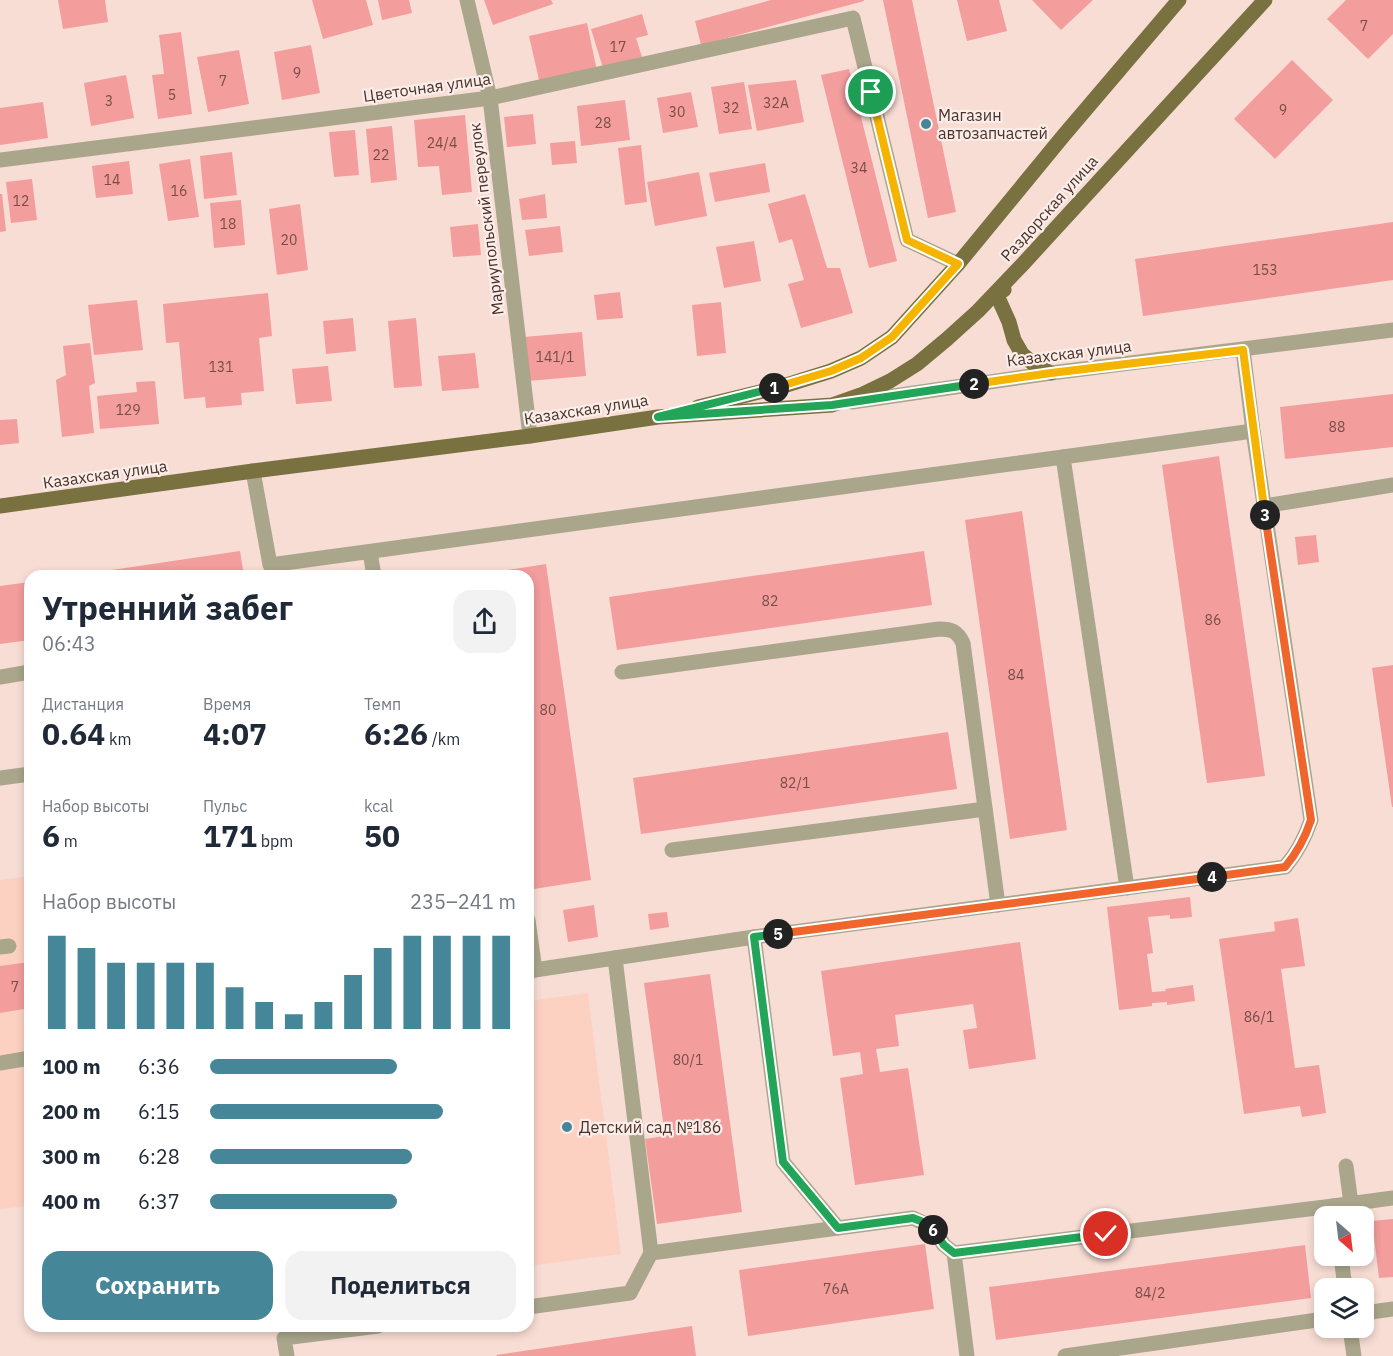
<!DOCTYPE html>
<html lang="ru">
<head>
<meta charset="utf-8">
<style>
  body { margin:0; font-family:"IBM Plex Sans",sans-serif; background:#f2f2f3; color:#1f2937; height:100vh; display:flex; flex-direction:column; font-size:22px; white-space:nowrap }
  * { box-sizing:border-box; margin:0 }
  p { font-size:20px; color:#747a83 }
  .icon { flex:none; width:33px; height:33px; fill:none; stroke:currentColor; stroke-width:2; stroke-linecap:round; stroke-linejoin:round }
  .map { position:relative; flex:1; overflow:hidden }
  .side { position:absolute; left:24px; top:570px; width:510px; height:762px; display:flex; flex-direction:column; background:#fff; border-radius:18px; box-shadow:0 3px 9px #0003 }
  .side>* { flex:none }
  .needle { width:39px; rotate:152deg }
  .tools { position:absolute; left:1314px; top:1206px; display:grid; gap:12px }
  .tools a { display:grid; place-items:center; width:60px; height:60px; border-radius:12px; background:#fff; box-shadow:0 3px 9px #0003; font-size:30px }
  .pin { position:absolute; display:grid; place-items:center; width:51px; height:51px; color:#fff; margin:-26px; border:3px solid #fff; border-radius:50%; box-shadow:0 2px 6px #0007 }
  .km { position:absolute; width:30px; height:30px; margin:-15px; border-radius:50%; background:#222; color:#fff; font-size:16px; line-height:30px; text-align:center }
  .round { display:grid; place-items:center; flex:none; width:63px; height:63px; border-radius:18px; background:#f2f2f3 }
  .summary { display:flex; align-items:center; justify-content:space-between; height:102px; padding:0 18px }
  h1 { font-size:33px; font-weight:700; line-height:45px }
  .metrics { display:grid; grid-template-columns:repeat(3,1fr); gap:9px; height:102px; padding:6px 18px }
  .metrics div { display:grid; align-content:center }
  .metrics b { font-size:30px; font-weight:700 }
  .metrics small { font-size:16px; font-weight:400 }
  .metrics p { font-size:16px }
  .chart { height:168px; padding:12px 18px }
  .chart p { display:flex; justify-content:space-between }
  .chart svg { width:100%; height:108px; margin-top:6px; stroke:#458699; stroke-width:6 }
  .button { display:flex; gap:12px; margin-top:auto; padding:12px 18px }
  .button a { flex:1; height:69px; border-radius:18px; background:#458699; color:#fff; font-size:24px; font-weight:700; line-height:69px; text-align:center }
  .button a+a { background:#f2f2f3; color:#1f2937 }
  ul { padding:0 18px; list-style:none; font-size:20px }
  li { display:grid; grid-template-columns:96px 72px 1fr; align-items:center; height:45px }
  li i { height:15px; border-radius:8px; background:#458699 }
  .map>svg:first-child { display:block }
  .built { fill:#fdd1c2 }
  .building { fill:#f39d9d }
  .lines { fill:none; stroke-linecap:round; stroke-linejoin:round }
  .minor { stroke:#aaa68c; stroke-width:15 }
  .major { stroke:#797140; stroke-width:15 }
  .split-1-casing { stroke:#fff; stroke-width:12 }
  .split-2-casing { stroke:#fff; stroke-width:12 }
  .split-3-casing { stroke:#fff; stroke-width:12 }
  .split-4-casing { stroke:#fff; stroke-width:12 }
  .split-5-casing { stroke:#fff; stroke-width:12 }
  .split-6-casing { stroke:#fff; stroke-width:12 }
  .split-7-casing { stroke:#fff; stroke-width:12 }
  .split-1 { stroke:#f5b400; stroke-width:8 }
  .split-2 { stroke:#22a559; stroke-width:8 }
  .split-3 { stroke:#f5b400; stroke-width:8 }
  .split-4 { stroke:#f0652b; stroke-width:8 }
  .split-5 { stroke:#f0652b; stroke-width:8 }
  .split-6 { stroke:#22a559; stroke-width:8 }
  .split-7 { stroke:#22a559; stroke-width:8 }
  .poi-dot { fill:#458699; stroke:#fbede9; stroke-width:2 }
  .labels { text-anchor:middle; stroke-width:4.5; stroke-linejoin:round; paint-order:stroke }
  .number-label { font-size:14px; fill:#764e47 }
  .street-label { font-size:16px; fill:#4c332a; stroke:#fbede9 }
  .poi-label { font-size:16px; fill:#4c332a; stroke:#fbede9; text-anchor:start }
</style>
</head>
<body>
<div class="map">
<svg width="1393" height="1356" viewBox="0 0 1393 1356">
  <rect width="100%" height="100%" fill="#f8ddd4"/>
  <g class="built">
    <path d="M30 876V1206L0 1209V880Z"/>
    <path d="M588 993 621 1254 528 1266V1001Z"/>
  </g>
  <g class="building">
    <path d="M58 0H105L108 22 63 29Z"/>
    <path d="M312 0H366L373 25 323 39Z"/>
    <path d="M378 0H409L412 13 382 20Z"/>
    <path d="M484 0H551L553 4 493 25Z"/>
    <path d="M771 0H864V1L701 45 695 21Z"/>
    <path d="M883 0H912L956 212 928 218Z"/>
    <path d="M957 0H999L1007 31 967 41Z"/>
    <path d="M1032 0H1093L1061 30Z"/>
    <path d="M1346 0H1393V34L1368 59 1327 19Z"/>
    <path d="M642 14 648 35 636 38 642 57 603 68 591 29Z"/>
    <path d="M587 23 597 71 540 84 529 36Z"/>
    <path d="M181 32 192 114 158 119 152 75 164 74 159 35Z"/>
    <path d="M311 45 320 93 282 100 274 52Z"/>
    <path d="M239 50 249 104 208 112 197 57Z"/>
    <path d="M1292 60 1333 100 1275 159 1234 119Z"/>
    <path d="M849 69 897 261 869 268 821 75Z"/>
    <path d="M126 75 134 118 91 126 84 83Z"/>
    <path d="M796 80 804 122 757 131 748 85Z"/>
    <path d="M744 82 752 129 719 134 711 87Z"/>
    <path d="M691 92 698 127 663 133 657 98Z"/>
    <path d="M625 100 630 140 581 146 577 106Z"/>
    <path d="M43 102 48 138 0 145V108Z"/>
    <path d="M533 114 536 144 507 147 504 117Z"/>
    <path d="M465 115 472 192 442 195 439 166 418 167 414 120Z"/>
    <path d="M392 126 397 180 371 183 366 129Z"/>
    <path d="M355 130 359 175 334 177 329 132Z"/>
    <path d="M575 141 577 163 552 165 550 143Z"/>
    <path d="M641 145 647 202 625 205 618 148Z"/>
    <path d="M232 152 237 195 204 199 200 156Z"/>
    <path d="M190 159 199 217 168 221 159 164Z"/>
    <path d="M129 161 133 194 96 198 92 166Z"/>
    <path d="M765 163 770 192 715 202 709 173Z"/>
    <path d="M699 172 707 216 655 226 647 182Z"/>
    <path d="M32 179 37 220 11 223 6 182Z"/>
    <path d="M0 194H2L6 231 0 232Z"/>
    <path d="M545 194 547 218 522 220 519 199Z"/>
    <path d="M805 194 827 268H840L853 313 801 328 788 284 804 280 792 239 779 243 768 204Z"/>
    <path d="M241 200 245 245 214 248 210 203Z"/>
    <path d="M300 204 308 270 277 275 269 209Z"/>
    <path d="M1393 222V280L1143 316 1135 259Z"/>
    <path d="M478 224 481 255 453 257 450 227Z"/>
    <path d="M560 226 563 252 529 256 525 230Z"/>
    <path d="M754 241 761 281 724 288 716 247Z"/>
    <path d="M620 292 623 318 597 320 594 295Z"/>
    <path d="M268 293 272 336 259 338 264 391 241 393 242 405 206 408 205 397 184 399 179 342 166 343 163 304Z"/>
    <path d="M137 300 143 350 94 355 88 305Z"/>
    <path d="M721 302 726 353 697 356 692 305Z"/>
    <path d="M353 318 356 351 326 354 323 321Z"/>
    <path d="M416 318 422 386 394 388 388 321Z"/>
    <path d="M582 332 586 376 528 381 524 337Z"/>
    <path d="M90 343 95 383 89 386 94 433 62 437 56 380 66 375 63 346Z"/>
    <path d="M475 353 479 388 442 391 438 356Z"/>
    <path d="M328 366 332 401 296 404 292 369Z"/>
    <path d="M155 381 159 424 100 429 97 396 137 392 136 382Z"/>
    <path d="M1393 394V447L1285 459 1280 407Z"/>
    <path d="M17 419 19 443 0 445V420Z"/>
    <path d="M1219 456 1265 776 1207 783 1162 465Z"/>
    <path d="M1022 511 1067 830 1010 839 965 520Z"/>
    <path d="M1316 535 1319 562 1298 565 1295 537Z"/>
    <path d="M240 551 244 576H78V575Z"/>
    <path d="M924 551 932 605 617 650 609 597Z"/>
    <path d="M546 564 591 880 534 889 528 844V576H490L489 573Z"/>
    <path d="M30 582V640L0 644V586Z"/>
    <path d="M1393 665V807H1392L1372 668Z"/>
    <path d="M948 732 957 789 641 834 633 778Z"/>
    <path d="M1190 897 1192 917 1170 919V915L1148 917 1153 953 1147 954 1152 992 1166 991 1165 989 1193 985 1195 1001 1167 1005V1002L1152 1003V1006L1119 1010 1107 907Z"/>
    <path d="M594 905 598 937 568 942 563 910Z"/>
    <path d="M667 912 669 927 650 930 648 914Z"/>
    <path d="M1298 918 1305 966 1281 969 1295 1068 1319 1065 1326 1113 1302 1117 1300 1106 1244 1114 1219 939 1275 931 1274 922Z"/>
    <path d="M1020 942 1036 1059 969 1069 963 1030 977 1028 973 1004 895 1015 899 1046 876 1049 880 1072 908 1068 924 1175 855 1185 840 1078 863 1074 860 1052 833 1056 821 971Z"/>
    <path d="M30 962V1008L0 1013V966Z"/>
    <path d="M710 974 742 1212 657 1224 645 1139 665 1136 644 983Z"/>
    <path d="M1393 1219V1277L1379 1278 1372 1221Z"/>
    <path d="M925 1244 934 1309 748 1336 739 1270Z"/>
    <path d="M1305 1245 1311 1298 996 1340 989 1287Z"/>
    <path d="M692 1326 696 1356H497L496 1355Z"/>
  </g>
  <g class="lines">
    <g class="minor">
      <path d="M467 0 490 98 530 436"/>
      <path d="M0 160 490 98 853 18 907 240 958 264"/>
      <path d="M852 402 1051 373 1393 330"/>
      <path d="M1063 457 1127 888"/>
      <path d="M253 471 270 565 1253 431"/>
      <path d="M1264 506 1393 485"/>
      <path d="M370 552 374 576"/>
      <path d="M622 672 939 629C952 629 957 631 963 643L998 905"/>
      <path d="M0 677 30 672"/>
      <path d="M0 778 30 774"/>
      <path d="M672 850 985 809"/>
      <path d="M528 920 535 970"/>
      <path d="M754 937 783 1162 838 1228"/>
      <path d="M0 947 9 946"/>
      <path d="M528 971 754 937 1285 867C1297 853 1305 838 1311 820L1253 431 1243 350"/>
      <path d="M0 1063 30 1058"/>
      <path d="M1346 1166 1351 1204"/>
      <path d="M1333 1206 1393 1198"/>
      <path d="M651 1253 913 1218 932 1227 944 1245 954 1253"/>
      <path d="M1341 1256 1345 1288"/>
      <path d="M528 1307 630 1293 651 1253 615 958"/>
      <path d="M1364 1313 1393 1309"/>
      <path d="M1350 1328 1354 1356"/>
      <path d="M287 1356 284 1338 378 1326"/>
      <path d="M967 1356 954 1253 1333 1206 1335 1216"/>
      <path d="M1065 1356 1324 1319"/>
    </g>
    <g class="major">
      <path d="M1004 290 996 293 1009 322 1014 340 1022 354 1036 366 1051 373"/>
      <path d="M698 407 780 387 831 371 861 358 892 337 958 264 1064 135 1179 0"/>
      <path d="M0 506 253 471 530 436 658 417 832 405 863 394 890 381 917 364 947 339 978 311 1022 265 1265 0"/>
    </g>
  </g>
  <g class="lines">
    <defs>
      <path id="split-1" d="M774 388 831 371 861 358 892 337 958 264 907 240 871 92"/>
      <path id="split-2" d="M774 388 658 417 832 405 974 384"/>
      <path id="split-3" d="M974 384 1051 373 1243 350 1265 515"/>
      <path id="split-4" d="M1212 877 1285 867C1297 853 1305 838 1311 820L1265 515"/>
      <path id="split-5" d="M778 934 1212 877"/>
      <path id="split-6" d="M778 934 754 937 783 1162 838 1228 913 1218 923 1222 933 1230"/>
      <path id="split-7" d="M933 1230 944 1245 954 1253 1106 1234"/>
    </defs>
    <use href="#split-1" class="split-1-casing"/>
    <use href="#split-2" class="split-2-casing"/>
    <use href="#split-3" class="split-3-casing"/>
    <use href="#split-4" class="split-4-casing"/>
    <use href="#split-5" class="split-5-casing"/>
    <use href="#split-6" class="split-6-casing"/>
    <use href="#split-7" class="split-7-casing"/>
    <use href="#split-1" class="split-1"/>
    <use href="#split-2" class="split-2"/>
    <use href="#split-3" class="split-3"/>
    <use href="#split-4" class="split-4"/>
    <use href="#split-5" class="split-5"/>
    <use href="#split-6" class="split-6"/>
    <use href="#split-7" class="split-7"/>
  </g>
  <g class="poi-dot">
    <circle cx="926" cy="124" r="6"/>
    <circle cx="567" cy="1127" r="6"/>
  </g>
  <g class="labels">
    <g class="number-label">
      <text x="1364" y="31">7</text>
      <text x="618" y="52">17</text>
      <text x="297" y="78">9</text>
      <text x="223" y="86">7</text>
      <text x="172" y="100">5</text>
      <text x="109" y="106">3</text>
      <text x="776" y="108">32А</text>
      <text x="731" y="113">32</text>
      <text x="1283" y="115">9</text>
      <text x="677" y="117">30</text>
      <text x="603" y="128">28</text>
      <text x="442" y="148">24/4</text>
      <text x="381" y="160">22</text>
      <text x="859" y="173">34</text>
      <text x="112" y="185">14</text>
      <text x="179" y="196">16</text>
      <text x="21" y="206">12</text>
      <text x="228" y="229">18</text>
      <text x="289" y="245">20</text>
      <text x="1265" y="275">153</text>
      <text x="555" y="362">141/1</text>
      <text x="221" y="372">131</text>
      <text x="128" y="415">129</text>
      <text x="1337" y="432">88</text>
      <text x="770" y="606">82</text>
      <text x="1213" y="625">86</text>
      <text x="1016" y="680">84</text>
      <text x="548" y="715">80</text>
      <text x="795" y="788">82/1</text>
      <text x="15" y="992">7</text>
      <text x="1259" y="1022">86/1</text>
      <text x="688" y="1065">80/1</text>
      <text x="836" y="1294">76А</text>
      <text x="1150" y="1298">84/2</text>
    </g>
    <g class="street-label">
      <text transform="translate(427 87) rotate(-8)" y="6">Цветочная улица</text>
      <text transform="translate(1049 208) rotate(-48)" y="6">Раздорская улица</text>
      <text transform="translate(486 219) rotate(-97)" y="6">Мариупольский переулок</text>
      <text transform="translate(1069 353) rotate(-7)" y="6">Казахская улица</text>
      <text transform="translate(586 409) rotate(-9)" y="6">Казахская улица</text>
      <text transform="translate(105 474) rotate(-8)" y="6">Казахская улица</text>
    </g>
    <g class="poi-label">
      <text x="938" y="121">Магазин<tspan x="938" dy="18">автозапчастей</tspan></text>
      <text x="579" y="1133">Детский сад №186</text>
    </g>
  </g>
</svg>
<div class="tools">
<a><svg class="needle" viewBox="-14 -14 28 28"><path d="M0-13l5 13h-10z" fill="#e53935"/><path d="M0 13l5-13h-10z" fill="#747a83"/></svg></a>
<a><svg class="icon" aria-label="layers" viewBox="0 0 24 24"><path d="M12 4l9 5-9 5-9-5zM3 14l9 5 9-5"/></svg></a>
</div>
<div class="pin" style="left:871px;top:92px;background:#1e9e55"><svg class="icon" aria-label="arrive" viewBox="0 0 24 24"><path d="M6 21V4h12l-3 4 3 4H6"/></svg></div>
<div class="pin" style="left:1106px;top:1234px;background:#d93025"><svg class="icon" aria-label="check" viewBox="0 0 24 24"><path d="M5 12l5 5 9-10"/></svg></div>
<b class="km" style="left:774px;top:388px">1</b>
<b class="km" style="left:974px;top:384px">2</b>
<b class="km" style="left:1265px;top:515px">3</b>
<b class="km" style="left:1212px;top:877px">4</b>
<b class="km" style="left:778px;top:934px">5</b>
<b class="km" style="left:933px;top:1230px">6</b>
<section class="side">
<div class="summary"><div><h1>Утренний забег</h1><p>06:43</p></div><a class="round"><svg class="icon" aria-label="share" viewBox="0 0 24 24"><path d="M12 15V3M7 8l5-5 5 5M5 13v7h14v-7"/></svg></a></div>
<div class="metrics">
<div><p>Дистанция</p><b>0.64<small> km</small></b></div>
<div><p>Время</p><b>4:07</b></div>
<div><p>Темп</p><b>6:26<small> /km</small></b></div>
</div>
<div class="metrics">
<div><p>Набор высоты</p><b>6<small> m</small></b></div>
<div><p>Пульс</p><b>171<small> bpm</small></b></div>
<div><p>kcal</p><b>50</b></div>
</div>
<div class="chart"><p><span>Набор высоты</span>235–241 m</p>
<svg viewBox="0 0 160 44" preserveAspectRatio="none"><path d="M5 44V6M15 44V11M25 44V17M35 44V17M45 44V17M55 44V17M65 44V27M75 44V33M85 44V38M95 44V33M105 44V22M115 44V11M125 44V6M135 44V6M145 44V6M155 44V6"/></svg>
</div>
<ul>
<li><b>100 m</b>6:36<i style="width:61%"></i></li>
<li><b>200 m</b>6:15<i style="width:76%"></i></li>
<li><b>300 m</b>6:28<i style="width:66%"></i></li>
<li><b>400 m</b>6:37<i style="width:61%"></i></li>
</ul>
<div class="button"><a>Сохранить</a><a>Поделиться</a></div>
</section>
</div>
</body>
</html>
